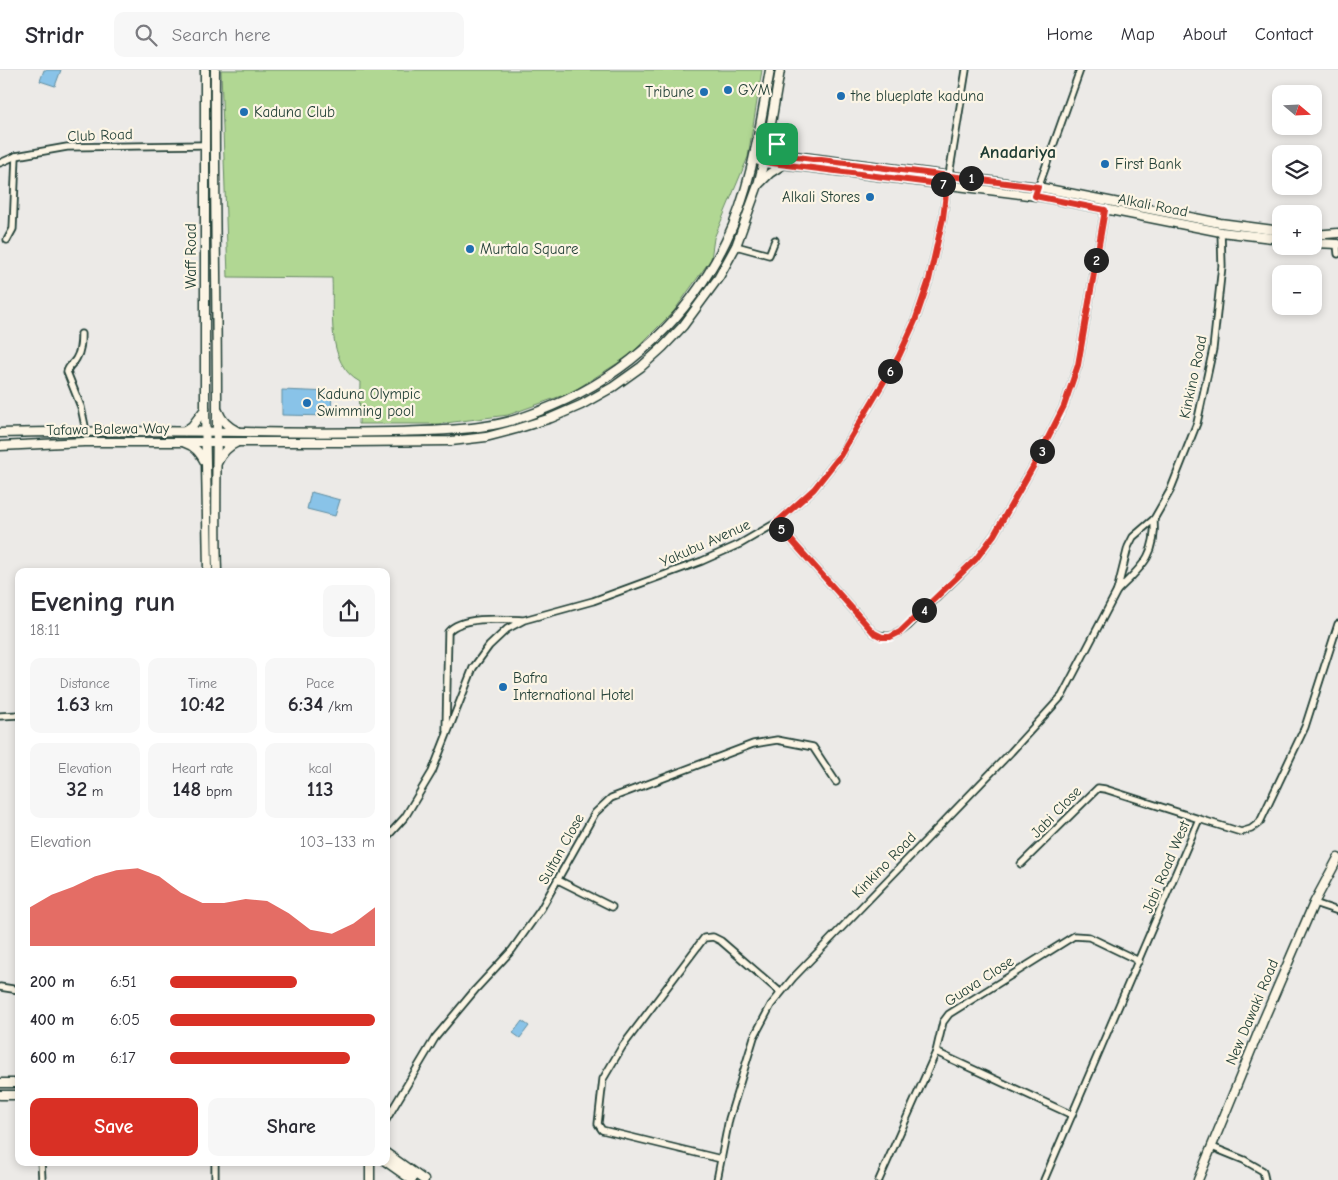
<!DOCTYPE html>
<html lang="en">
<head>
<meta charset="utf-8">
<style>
  body { margin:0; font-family:"Comic Neue",sans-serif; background:#f7f7f7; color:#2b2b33; height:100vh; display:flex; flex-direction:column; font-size:19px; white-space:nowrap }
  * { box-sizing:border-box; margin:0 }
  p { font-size:16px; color:#7c7c81 }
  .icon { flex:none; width:28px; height:28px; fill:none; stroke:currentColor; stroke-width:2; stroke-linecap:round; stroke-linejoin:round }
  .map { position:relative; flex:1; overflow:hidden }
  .details { position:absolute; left:15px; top:498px; width:375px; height:598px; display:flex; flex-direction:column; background:#fff; border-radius:10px; box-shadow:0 2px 8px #0003 }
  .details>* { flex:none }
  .needle { width:32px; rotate:109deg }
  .tools { position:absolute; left:1272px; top:15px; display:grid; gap:10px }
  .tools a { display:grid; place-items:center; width:50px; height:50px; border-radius:10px; background:#fff; box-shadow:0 2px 8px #0003; font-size:25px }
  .pin { position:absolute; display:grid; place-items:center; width:42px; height:42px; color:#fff; margin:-21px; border-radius:10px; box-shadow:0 2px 8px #0006 }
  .km { position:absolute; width:25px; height:25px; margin:-12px; border-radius:50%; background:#222; color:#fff; font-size:14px; line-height:25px; text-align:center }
  .round { display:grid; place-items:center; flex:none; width:52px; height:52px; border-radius:10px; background:#f7f7f7 }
  .summary { display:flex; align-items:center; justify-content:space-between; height:85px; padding:0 15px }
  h1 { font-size:28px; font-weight:600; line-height:38px }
  .metrics { display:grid; grid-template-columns:repeat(3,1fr); gap:8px; height:85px; padding:5px 15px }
  .metrics div { display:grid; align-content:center; border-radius:10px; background:#f7f7f7; text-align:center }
  .metrics b { font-size:21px; font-weight:600 }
  .metrics small { font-size:14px; font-weight:400 }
  .metrics p { font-size:14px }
  .chart { height:140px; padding:10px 15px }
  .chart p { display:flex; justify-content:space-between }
  .chart svg { width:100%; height:90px; margin-top:5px; fill:#d93025; opacity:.7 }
  .primary-button { display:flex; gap:10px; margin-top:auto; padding:10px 15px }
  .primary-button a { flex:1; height:58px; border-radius:10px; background:#d93025; color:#fff; font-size:20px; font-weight:600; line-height:58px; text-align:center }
  .primary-button a+a { background:#f7f7f7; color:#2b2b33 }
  ul { padding:0 15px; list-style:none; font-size:16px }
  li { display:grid; grid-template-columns:80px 60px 1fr; align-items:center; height:38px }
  li i { height:12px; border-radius:6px; background:#d93025 }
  header { display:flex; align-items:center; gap:30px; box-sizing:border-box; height:70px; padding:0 25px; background:#fff; border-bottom:1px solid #e1e1e2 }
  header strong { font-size:24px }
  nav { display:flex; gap:28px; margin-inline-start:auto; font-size:18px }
  .search { width:350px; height:45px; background:#f7f7f7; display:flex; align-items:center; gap:12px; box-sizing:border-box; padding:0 18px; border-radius:10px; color:#7c7c81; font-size:19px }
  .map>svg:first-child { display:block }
  .green { fill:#b1d793; stroke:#688a64 }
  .water { fill:#89c3e8; stroke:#5f8da0 }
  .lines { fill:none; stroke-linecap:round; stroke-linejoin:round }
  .street-casing { stroke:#1f3d34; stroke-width:9 }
  .secondary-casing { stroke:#1f3d34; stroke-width:11 }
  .street { stroke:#fcf5e5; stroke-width:5.5 }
  .secondary { stroke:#fcf5e5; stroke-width:8 }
  .route-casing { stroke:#fff; stroke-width:10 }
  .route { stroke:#d93025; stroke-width:6 }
  .poi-dot { fill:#1f6fb2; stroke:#fcf5e5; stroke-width:2 }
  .labels { text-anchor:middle; stroke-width:4.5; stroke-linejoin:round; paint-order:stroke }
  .poi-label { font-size:15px; fill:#1f3d34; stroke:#fcf5e5; text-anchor:start }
  .street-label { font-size:15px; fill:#1f3d34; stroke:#fcf5e5 }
  .quarter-label { font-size:18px; font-weight:bold; fill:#1f3d34; stroke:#fcf5e5 }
</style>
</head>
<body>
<header>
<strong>Stridr</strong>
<div class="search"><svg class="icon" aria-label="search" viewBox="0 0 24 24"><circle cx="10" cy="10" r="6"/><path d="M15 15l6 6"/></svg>Search here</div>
<nav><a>Home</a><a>Map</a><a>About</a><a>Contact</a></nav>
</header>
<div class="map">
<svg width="1338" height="1110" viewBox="0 0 1338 1110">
  <rect width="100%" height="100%" fill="#eceae7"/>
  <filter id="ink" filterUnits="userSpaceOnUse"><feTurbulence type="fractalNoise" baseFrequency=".02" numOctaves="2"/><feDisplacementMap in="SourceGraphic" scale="10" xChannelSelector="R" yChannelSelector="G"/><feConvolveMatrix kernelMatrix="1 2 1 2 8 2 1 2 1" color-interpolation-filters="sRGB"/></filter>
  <g filter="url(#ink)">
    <path class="green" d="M221 0H762L748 87 714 168 711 189 674 241 629 286 572 322 508 345 438 354H359L360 312C325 293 334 242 332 208L228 207Z"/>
    <g class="water">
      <path d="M44 0H61L55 16 40 11Z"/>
      <path d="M282 320 332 322 331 346 282 345Z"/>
      <path d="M311 422 340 430 335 446 307 439Z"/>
      <path d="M522 951 529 956 520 968 513 963Z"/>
    </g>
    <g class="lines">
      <defs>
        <g id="street">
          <path d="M0 93 16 86 67 77 203 75"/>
          <path d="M949 105 966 0"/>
          <path d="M1037 121 1080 0"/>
          <path d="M7 170 13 159 16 86"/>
          <path d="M1337 174 1338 184"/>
          <path d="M736 176 769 185 775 170"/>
          <path d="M81 264C81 272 81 281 76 289 73 294 68 296 67 302L81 337 86 361"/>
          <path d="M776 453 874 563C888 570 897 565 908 556L976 489 994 465 1034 395 1064 336 1078 295 1105 140"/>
          <path d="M1117 521C1141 497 1157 486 1154 449"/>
          <path d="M0 646 19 645"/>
          <path d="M446 660 448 562C461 546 502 549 522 550"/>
          <path d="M386 768 405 747 432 702 473 598 489 576 507 559 524 550 593 531 702 491 740 474 776 453 814 419 840 386 899 286 915 251 929 210 943 148 947 115"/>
          <path d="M1021 794 1098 718 1105 719 1199 749"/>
          <path d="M558 810 612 837"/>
          <path d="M1314 833 1338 841"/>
          <path d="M0 917 19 920"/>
          <path d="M936 982 1072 1045"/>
          <path d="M386 1050 435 968 475 920 512 880 541 839 595 743 611 728 753 674 777 670 813 677 836 712"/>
          <path d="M1212 1077 1244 1090 1263 1101 1265 1110"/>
          <path d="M721 1089 602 1060 598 1054 603 1009 622 977 704 868 713 867 721 871 780 922"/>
          <path d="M41 1091 42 1110"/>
          <path d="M215 1110V1091"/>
          <path d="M717 1110 729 1049 754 967 771 935 793 908 1011 682 1062 626 1117 521 1128 477 1133 467 1154 449 1170 421 1197 353 1213 279 1222 196 1221 162"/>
          <path d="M879 1110 936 982 943 952 949 944 1074 866 1089 867 1139 891"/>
          <path d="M1044 1110 1199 749 1241 762 1251 759 1260 752 1305 657 1338 554"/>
        </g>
        <g id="secondary">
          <path d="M205 0V339L208 501"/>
          <path d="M215 0C214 113 217 225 217 338 217 392 215 447 217 501"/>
          <path d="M770 60 777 74 789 86"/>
          <path d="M755 81 1038 117 1220 153 1281 161"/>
          <path d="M759 91 1044 127 1221 162 1281 169"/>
          <path d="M759 114 770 103 784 94"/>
          <path d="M1314 165 1338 163"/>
          <path d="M1314 173 1338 174"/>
          <path d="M218 341C222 351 227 356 237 361"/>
          <path d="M185 361 192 356 205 339"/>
          <path d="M0 363C82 361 164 361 246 362 295 363 344 363 393 362 424 361 456 361 486 356 509 353 531 345 552 336 629 304 690 246 726 171 751 120 760 56 770 0"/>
          <path d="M185 373C195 376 200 383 205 392"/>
          <path d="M0 376 84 372H350L451 371 486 367 516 359 551 348 581 335 613 317 641 297 663 277 683 256 719 207 736 176 758 115 766 83 780 0"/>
          <path d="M217 393C221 385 226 377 236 373"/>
          <path d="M0 1013H19"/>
          <path d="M0 1025H19"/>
          <path d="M386 1083 424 1110"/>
          <path d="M385 1091 412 1110"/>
          <path d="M370 1110V1091"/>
          <path d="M1198 1110 1263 951 1314 833 1338 788"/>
        </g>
      </defs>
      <use href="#street" class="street-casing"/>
      <use href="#secondary" class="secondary-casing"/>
      <use href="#street" class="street"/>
      <use href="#secondary" class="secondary"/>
    </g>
  </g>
  <g class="lines" filter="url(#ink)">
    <defs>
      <path id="route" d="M770 59 777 74 789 86 1038 117 1035 126 1105 140 1078 295 1064 336 1034 395 994 465 976 489 900 562 890 567H882L874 563 776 453 814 419 840 386 899 286 915 251 929 210 943 148 947 115 764 92Z"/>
    </defs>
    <use href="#route" class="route-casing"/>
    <use href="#route" class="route"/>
  </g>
  <g class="poi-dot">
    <circle cx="728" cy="20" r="5"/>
    <circle cx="704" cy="22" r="5"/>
    <circle cx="841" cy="26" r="5"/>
    <circle cx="244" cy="42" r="5"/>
    <circle cx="1105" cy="94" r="5"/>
    <circle cx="870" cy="127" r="5"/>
    <circle cx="470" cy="179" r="5"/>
    <circle cx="307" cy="333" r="5"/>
    <circle cx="503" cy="617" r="5"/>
  </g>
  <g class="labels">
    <g class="poi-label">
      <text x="738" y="25">GYM</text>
      <text x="694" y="27" text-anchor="end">Tribune</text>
      <text x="851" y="31">the blueplate kaduna</text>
      <text x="254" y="47">Kaduna Club</text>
      <text x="1115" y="99">First Bank</text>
      <text x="860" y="132" text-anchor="end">Alkali Stores</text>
      <text x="480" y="184">Murtala Square</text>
      <text x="317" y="329">Kaduna Olympic<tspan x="317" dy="17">Swimming pool</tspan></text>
      <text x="513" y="613">Bafra<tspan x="513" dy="17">International Hotel</tspan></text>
    </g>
    <g class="street-label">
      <text transform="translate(100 65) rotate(-2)" y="5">Club Road</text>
      <text transform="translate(1153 135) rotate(11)" y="5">Alkali Road</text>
      <text transform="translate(191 186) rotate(-90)" y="5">Waff Road</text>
      <text transform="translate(1193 307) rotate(-78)" y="5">Kinkino Road</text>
      <text transform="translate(108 359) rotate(-1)" y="5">Tafawa Balewa Way</text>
      <text transform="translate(705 473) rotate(-24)" y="5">Yakubu Avenue</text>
      <text transform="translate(1056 742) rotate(-46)" y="5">Jabi Close</text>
      <text transform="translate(561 779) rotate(-61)" y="5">Sultan Close</text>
      <text transform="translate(884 795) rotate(-46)" y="5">Kinkino Road</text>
      <text transform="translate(1166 797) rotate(-67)" y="5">Jabi Road West</text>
      <text transform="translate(979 911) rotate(-33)" y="5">Guava Close</text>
      <text transform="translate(1252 942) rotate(-67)" y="5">New Dawaki Road</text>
    </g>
    <g class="quarter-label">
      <text x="1018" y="88">Anadariya</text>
    </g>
  </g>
</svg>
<div class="tools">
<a><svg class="needle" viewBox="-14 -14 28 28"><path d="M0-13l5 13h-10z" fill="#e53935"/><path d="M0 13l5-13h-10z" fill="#7c7c81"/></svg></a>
<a><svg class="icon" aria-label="layers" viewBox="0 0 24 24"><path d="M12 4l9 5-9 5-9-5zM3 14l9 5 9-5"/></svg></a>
<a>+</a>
<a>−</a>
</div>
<div class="pin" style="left:777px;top:74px;background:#1e9e55"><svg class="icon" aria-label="arrive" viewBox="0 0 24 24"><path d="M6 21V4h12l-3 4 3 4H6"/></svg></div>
<b class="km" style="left:971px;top:108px">1</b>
<b class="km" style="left:1096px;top:190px">2</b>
<b class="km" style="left:1042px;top:381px">3</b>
<b class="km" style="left:924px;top:540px">4</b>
<b class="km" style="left:781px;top:459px">5</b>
<b class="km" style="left:890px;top:301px">6</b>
<b class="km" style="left:943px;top:114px">7</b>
<section class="details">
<div class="summary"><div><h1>Evening run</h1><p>18:11</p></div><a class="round"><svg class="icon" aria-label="share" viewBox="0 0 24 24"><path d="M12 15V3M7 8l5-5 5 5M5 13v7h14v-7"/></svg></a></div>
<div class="metrics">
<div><p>Distance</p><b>1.63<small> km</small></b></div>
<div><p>Time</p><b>10:42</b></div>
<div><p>Pace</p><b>6:34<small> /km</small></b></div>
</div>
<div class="metrics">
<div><p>Elevation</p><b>32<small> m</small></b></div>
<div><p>Heart rate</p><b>148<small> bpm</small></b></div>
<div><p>kcal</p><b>113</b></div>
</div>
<div class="chart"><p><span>Elevation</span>103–133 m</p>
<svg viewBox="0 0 160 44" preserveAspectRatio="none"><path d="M0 44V25L10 19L20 15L30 10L40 7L50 6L60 10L70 18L80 23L90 23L100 21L110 22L120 28L130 36L140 38L150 33L160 25V44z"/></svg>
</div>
<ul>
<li><b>200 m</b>6:51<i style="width:62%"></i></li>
<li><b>400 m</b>6:05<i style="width:100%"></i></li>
<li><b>600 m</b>6:17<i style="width:88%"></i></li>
</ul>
<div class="primary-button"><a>Save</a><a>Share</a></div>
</section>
</div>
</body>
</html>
